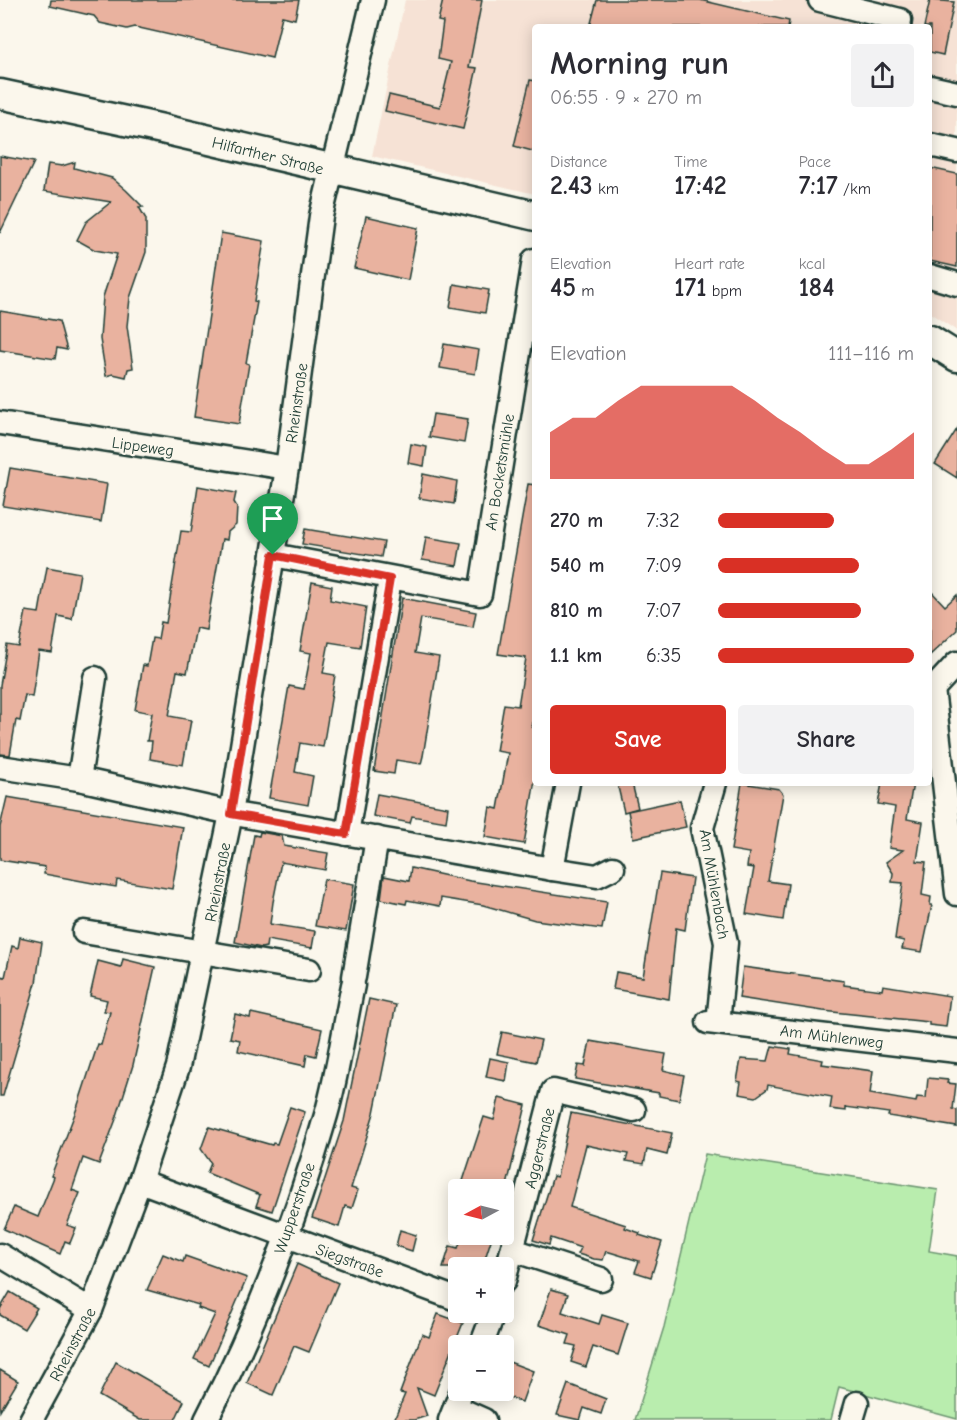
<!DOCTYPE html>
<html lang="en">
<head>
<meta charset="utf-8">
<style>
  body { margin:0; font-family:"Comic Neue",sans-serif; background:#f2f2f3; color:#2b2b33; height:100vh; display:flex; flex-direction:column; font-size:22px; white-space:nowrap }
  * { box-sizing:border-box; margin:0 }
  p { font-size:20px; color:#7c7c81 }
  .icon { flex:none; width:33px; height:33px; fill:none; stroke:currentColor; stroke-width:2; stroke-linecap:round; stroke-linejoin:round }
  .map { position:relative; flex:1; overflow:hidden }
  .sheet { position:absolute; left:532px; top:24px; width:400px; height:762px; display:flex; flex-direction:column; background:#fff; border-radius:6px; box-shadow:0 3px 15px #0003 }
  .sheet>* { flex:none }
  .needle { width:39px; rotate:263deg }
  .buttons { position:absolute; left:448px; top:1179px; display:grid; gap:12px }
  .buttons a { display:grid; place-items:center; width:66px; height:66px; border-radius:6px; background:#fff; box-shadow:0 3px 15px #0003; font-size:30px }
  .pin { position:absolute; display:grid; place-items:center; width:51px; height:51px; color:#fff; margin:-62px -26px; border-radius:50% 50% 50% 0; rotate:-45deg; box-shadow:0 0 6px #0007 }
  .pin .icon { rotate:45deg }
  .round { display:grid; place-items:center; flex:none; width:63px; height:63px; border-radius:6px; background:#f2f2f3 }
  .overview { display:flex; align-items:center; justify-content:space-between; height:102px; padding:0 18px }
  h1 { font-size:33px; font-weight:700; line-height:45px }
  .metrics { display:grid; grid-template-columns:repeat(3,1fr); gap:9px; height:102px; padding:6px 18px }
  .metrics div { display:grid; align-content:center }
  .metrics b { font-size:26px; font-weight:700 }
  .metrics small { font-size:16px; font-weight:400 }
  .metrics p { font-size:16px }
  .chart { height:168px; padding:12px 18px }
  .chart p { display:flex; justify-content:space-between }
  .chart svg { width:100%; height:108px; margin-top:6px; fill:#d93025; opacity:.7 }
  .cta { display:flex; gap:12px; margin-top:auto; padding:12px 18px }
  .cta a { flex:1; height:69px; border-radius:6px; background:#d93025; color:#fff; font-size:24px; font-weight:700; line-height:69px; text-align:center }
  .cta a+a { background:#f2f2f3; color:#2b2b33 }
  ul { padding:0 18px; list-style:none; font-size:20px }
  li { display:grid; grid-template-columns:96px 72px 1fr; align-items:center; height:45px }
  li i { height:15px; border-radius:8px; background:#d93025 }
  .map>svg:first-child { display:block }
  .built { fill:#f6e2d5 }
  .green { fill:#b9edae; stroke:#6c9571; stroke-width:1.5 }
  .building { fill:#e9b29f; stroke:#1f3d34; stroke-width:1.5 }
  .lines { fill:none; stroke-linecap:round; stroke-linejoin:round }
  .minor-casing { stroke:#1f3d34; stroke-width:27 }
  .major-casing { stroke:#1f3d34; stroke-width:33 }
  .minor { stroke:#fbf7ec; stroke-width:22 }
  .major { stroke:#fbf7ec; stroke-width:28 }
  .route-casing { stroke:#fff; stroke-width:12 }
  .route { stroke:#d93025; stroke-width:8 }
  .labels { text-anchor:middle; stroke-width:4.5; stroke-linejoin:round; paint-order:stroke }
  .street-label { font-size:16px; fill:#1f3d34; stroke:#fbf7ec }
</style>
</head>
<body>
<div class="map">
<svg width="957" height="1420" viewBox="0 0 957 1420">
  <rect width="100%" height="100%" fill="#fbf7ec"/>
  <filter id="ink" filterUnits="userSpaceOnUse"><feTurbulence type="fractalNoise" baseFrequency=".0167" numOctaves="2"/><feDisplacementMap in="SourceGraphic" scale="12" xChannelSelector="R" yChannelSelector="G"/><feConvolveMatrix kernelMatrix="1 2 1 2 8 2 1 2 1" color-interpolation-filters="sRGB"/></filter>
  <g filter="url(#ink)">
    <path class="built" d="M405 0H957V331L930 313V27H536L535 194 372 156Z"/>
    <path class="green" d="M705 1154 938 1190 929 1251 957 1256V1419L839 1387 831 1420H635L664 1327Z"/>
    <g class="building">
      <path d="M51 0H299L295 19 282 16 272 58 135 27 127 29 100 23 94 16 50 6Z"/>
      <path d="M443 0H482L469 67 477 68 463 129 385 111 389 95 440 107 451 62 438 59 443 22 438 21Z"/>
      <path d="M597 0H700L789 21 788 27H590Z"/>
      <path d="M930 0 954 2 943 55 930 52V27H924Z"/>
      <path d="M530 80 536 81V152L514 146Z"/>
      <path d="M0 156 34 162 0 233Z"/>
      <path d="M75 162 74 168 112 178 126 190 143 207H139L146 219V252L130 298 127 326 133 368 128 369 126 377 113 374 106 376 100 339 103 297 117 254 95 250 77 240 86 222 111 202 44 191 48 164 62 166Z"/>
      <path d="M930 168 957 174V267L930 261Z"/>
      <path d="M366 216 418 228 408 280 354 268Z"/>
      <path d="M221 233 264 241 254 301 257 302 246 363 249 364 239 424 194 417Z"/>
      <path d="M454 284 489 290 485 313 450 307Z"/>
      <path d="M0 311 59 321 67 350 57 348 55 359 0 350Z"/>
      <path d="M444 344 479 350 475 374 440 368Z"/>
      <path d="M433 414 468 419 464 443 429 437Z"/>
      <path d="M957 429V478L935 464Z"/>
      <path d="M411 444 427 447 424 466 408 463Z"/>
      <path d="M10 468 107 484 101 522 3 506Z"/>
      <path d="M423 474 457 481 454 504 419 498Z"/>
      <path d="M528 484 536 485V699L532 727 536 728V774L524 844 485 837 490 807 498 809 508 753 496 751 504 704 518 706 526 658 498 654Z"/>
      <path d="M198 486 236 493 234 502 237 507 236 525 228 532 227 540 222 539 206 630 196 628 187 673 177 671 169 716 191 720 183 765 150 759 152 741H147L152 713 135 710 143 665 147 666 152 638 158 639 161 622 166 623 181 531 191 532Z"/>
      <path d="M305 529 384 542 381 557 302 544Z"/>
      <path d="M426 537 461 543 457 566 422 560Z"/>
      <path d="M47 567 80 573 72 619 58 616 52 653 39 651 32 697 25 695 20 721 16 720 10 755 0 754V685L7 645 19 647 26 611 39 613Z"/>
      <path d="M312 582 332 586 330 600 366 607 360 647 329 642 323 673 335 675 323 747 300 743 295 772 313 776 308 805 269 798 289 686 304 689 311 653 300 651Z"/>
      <path d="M930 590 945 606 957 595V630L930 655Z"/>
      <path d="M402 598 476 612 473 627 421 618 415 653 439 657 423 756 421 764 396 760 394 774 374 771Z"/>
      <path d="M617 783H632L638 808 624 812Z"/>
      <path d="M742 783 779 789 783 794 768 881 788 884 783 920 746 914 754 868 747 867 749 853 731 850Z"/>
      <path d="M882 783H913L907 819 923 822 917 861 926 862 922 895 931 897 930 905H932L922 952 902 949 904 941 895 939 903 883 892 882 893 873 886 862 903 850 889 848 895 807 878 804Z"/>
      <path d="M377 794 448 807 446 822 412 816 410 823 373 816Z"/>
      <path d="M7 797 183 827 172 889 117 880 116 887 98 884 44 874 45 867 0 860V827Z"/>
      <path d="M680 800 686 827 633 838 628 811Z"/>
      <path d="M260 832 282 836 284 846 328 853 325 870 281 862 273 902 270 924 315 931 312 948 267 940 266 947 261 948 235 942 254 835 259 836Z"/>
      <path d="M411 868 470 881 607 902 602 929 535 920 483 905 441 898 440 906 407 900 406 904 381 899 384 876 409 881Z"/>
      <path d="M660 873 692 878 685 930 676 928 669 999 613 989 616 972 643 977Z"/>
      <path d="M324 879 354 884 346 931 315 926Z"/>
      <path d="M20 937 42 942 36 983 3 1096H0V976L5 977 12 946 18 948Z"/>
      <path d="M123 959 155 967 133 1065 116 1119 99 1164 83 1158 72 1190 80 1193 67 1225 76 1228 70 1243 65 1241 60 1254 4 1229 14 1207 38 1217 54 1177 51 1176 77 1108 98 1044 101 1045 110 1012 104 1011 107 1000 90 996 98 961 121 967Z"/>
      <path d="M743 967 844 981V985L882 990 883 985 950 996 946 1027 929 1025V1022L823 1011 739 998Z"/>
      <path d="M369 999 396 1005 374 1113 351 1188 358 1190 352 1208 345 1206 339 1227 312 1218 344 1121Z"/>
      <path d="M251 1013 322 1029 316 1056 307 1054 305 1066 238 1051 240 1040 230 1038 235 1014 250 1018Z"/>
      <path d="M502 1032 541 1040 536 1062 497 1054Z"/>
      <path d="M590 1041 666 1054 663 1070 684 1075 679 1100 659 1096V1093L575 1079 578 1065 585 1066Z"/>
      <path d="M772 1046 791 1049 790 1054 823 1060 822 1064 873 1071 870 1094 916 1102 917 1097 926 1098 928 1078 948 1080 947 1083 956 1084 953 1109 957 1110V1127L888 1116 889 1113 846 1107V1111L830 1109 832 1097 768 1085 767 1089 756 1097 739 1094 741 1082 737 1081 741 1059 768 1061Z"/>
      <path d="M490 1058 509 1062 506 1081 486 1077Z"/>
      <path d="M499 1098 526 1105 506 1190H460L484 1117 494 1120Z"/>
      <path d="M290 1107 305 1112 272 1211 256 1206 260 1195 207 1173 211 1163 201 1149 209 1127 272 1145 273 1143 277 1144Z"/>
      <path d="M571 1113 672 1133 667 1155 647 1150 644 1164 626 1161 628 1154 586 1145 570 1207 626 1225 625 1228 640 1233 639 1235 662 1242 651 1277 635 1272 639 1261 606 1251 603 1260 594 1259 578 1254 581 1248 551 1238 549 1245 533 1240 553 1176 557 1177Z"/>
      <path d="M400 1230 416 1235 412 1251 396 1246Z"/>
      <path d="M463 1234H493L482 1268H443L450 1246 458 1248Z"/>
      <path d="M163 1254 183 1262 185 1256 247 1278 209 1366 194 1359 215 1314 198 1308 199 1305 147 1290Z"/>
      <path d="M297 1264 338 1283 309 1352 294 1346 273 1395 247 1383Z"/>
      <path d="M551 1289 568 1294 562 1312 599 1324 602 1315 628 1323 618 1355 593 1347 586 1367 571 1362 576 1346 567 1344 570 1335 539 1325Z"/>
      <path d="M10 1292 37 1308 24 1329 0 1315V1309Z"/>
      <path d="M438 1314 463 1323 434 1395 417 1388 427 1416 414 1420H394L405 1394 400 1393 422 1334 429 1337Z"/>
      <path d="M504 1360 533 1371 522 1402 504 1395Z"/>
      <path d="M116 1362 184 1401 175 1420H140L99 1396Z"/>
      <path d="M0 1370 18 1381 0 1411Z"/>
      <path d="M568 1384 606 1399 601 1414 584 1408 580 1420 557 1415Z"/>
    </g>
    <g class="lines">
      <defs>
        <g id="minor">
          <path d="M820 0 900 20 899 27"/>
          <path d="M930 87 957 93"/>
          <path d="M930 145 957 151"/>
          <path d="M930 276 957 284"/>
          <path d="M0 423 287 468"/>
          <path d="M273 555 480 594 534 260"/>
          <path d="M930 688 933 689 957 663"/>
          <path d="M933 689 957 894"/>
          <path d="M0 767 79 779 240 815 552 869 597 876 613 868"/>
          <path d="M79 779 95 678"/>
          <path d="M715 783 702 828 726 943 718 1023"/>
          <path d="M347 834 390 579"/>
          <path d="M552 869 568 783"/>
          <path d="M84 932 309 970"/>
          <path d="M354 977 377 838"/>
          <path d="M708 1022 957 1051"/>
          <path d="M140 1181 459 1300"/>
          <path d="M513 1250 601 1279"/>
          <path d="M0 1255 91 1310"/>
          <path d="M504 1281 553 1091 634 1110"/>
          <path d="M481 1346 494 1312"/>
          <path d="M455 1407 484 1420"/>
          <path d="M31 1420 91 1310 140 1181 178 1067 231 814 287 468 321 216 373 0"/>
          <path d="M206 1420C256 1324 296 1219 326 1115 338 1073 344 1028 353 985"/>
          <path d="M450 1420 462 1390"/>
          <path d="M852 1420 857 1403"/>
        </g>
        <g id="major">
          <path d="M0 94 158 128 536 216"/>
          <path d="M930 340 957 357"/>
        </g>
      </defs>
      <use href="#minor" class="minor-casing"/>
      <use href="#major" class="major-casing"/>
      <use href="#minor" class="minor"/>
      <use href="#major" class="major"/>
    </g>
  </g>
  <g class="lines" filter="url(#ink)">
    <defs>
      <path id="route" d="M273 555 390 579 346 834 231 814Z"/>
    </defs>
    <use href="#route" class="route-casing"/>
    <use href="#route" class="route"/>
  </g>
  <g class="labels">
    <g class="street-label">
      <text transform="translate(268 155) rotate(14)" y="6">Hilfarther Straße</text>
      <text transform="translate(296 403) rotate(-82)" y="6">Rheinstraße</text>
      <text transform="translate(143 446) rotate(8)" y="6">Lippeweg</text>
      <text transform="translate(499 472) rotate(-81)" y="6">An Bocketsmühle</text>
      <text transform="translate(217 882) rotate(-79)" y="6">Rheinstraße</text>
      <text transform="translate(715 884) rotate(80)" y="6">Am Mühlenbach</text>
      <text transform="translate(832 1036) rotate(7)" y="6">Am Mühlenweg</text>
      <text transform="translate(539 1148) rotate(-76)" y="6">Aggerstraße</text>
      <text transform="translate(294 1208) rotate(-71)" y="6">Wupperstraße</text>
      <text transform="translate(350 1260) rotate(20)" y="6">Siegstraße</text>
      <text transform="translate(72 1344) rotate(-62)" y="6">Rheinstraße</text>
    </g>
  </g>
</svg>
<div class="buttons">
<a><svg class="needle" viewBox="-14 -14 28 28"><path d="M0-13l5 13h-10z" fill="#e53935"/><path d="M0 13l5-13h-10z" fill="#7c7c81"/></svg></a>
<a>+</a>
<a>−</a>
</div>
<div class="pin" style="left:273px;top:555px;background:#1e9e55"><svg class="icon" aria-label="arrive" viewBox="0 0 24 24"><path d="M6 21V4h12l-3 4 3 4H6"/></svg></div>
<section class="sheet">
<div class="overview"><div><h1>Morning run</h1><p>06:55 · 9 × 270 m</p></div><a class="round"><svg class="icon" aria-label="share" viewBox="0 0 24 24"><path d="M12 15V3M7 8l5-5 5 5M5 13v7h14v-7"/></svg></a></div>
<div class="metrics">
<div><p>Distance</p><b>2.43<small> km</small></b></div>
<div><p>Time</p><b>17:42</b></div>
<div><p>Pace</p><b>7:17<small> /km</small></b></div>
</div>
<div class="metrics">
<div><p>Elevation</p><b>45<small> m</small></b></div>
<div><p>Heart rate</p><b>171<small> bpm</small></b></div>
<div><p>kcal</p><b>184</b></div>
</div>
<div class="chart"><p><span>Elevation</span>111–116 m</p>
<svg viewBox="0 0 160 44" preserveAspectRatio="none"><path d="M0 44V25L10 19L20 19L30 12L40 6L50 6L60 6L70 6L80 6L90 12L100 19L110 25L120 32L130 38L140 38L150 32L160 25V44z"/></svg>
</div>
<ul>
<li><b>270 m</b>7:32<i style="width:59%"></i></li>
<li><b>540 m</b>7:09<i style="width:72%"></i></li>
<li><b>810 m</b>7:07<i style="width:73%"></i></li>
<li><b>1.1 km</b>6:35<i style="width:100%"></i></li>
</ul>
<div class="cta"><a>Save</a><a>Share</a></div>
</section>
</div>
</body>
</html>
